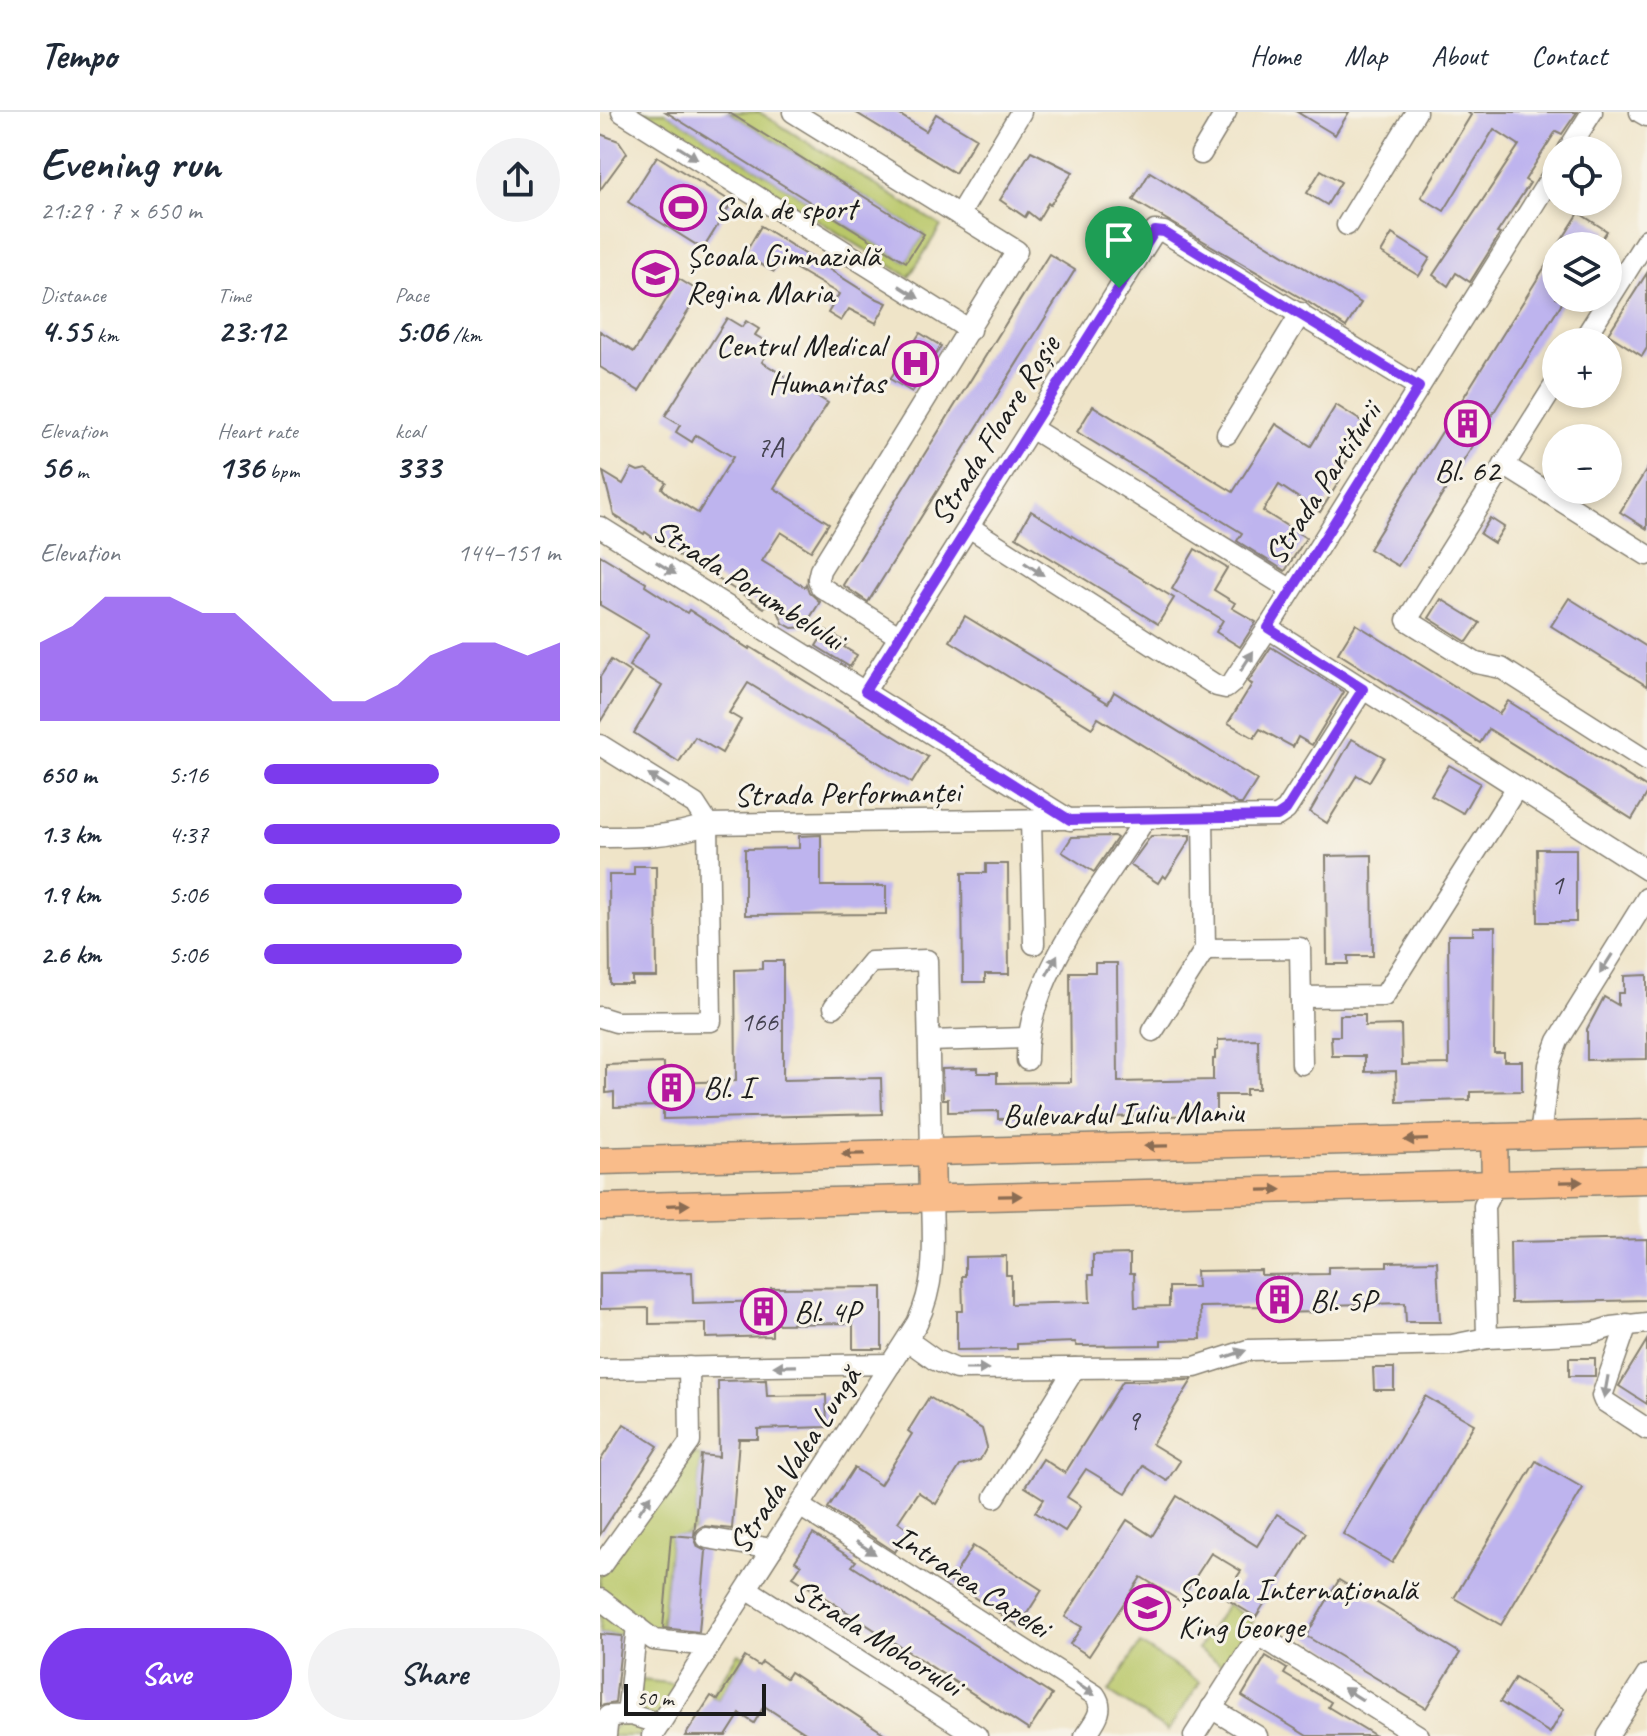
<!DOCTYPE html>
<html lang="en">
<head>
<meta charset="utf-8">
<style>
  body { margin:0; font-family:Caveat,sans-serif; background:#f2f2f3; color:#1f2937; height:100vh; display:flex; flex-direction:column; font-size:30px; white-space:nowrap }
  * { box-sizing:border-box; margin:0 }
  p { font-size:26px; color:#747a83 }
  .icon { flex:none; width:44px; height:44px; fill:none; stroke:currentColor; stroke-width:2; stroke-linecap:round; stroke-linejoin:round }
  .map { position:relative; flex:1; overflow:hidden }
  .side { display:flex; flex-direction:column; background:#fff; width:600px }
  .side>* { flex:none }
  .fabs { position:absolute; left:942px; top:24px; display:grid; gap:16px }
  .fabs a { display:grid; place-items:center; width:80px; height:80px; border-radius:50%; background:#fff; box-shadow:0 4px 12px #0003; font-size:40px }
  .scale { position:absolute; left:24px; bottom:20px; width:142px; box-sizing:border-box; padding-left:8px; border:4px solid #1c1c1c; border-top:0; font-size:22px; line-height:28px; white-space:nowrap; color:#1c1c1c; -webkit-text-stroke:6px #f7f3e8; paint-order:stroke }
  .pin { position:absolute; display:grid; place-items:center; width:68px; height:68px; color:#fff; margin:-82px -34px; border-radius:50% 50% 50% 0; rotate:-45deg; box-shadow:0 0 8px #0007 }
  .pin .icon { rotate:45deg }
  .round { display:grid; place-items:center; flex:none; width:84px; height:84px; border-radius:42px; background:#f2f2f3 }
  .head { display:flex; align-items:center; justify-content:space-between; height:136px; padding:0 40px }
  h1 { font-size:44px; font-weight:700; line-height:60px }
  .figures { display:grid; grid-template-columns:repeat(3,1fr); gap:12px; height:136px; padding:8px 40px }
  .figures div { display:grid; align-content:center }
  .figures b { font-size:34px; font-weight:700 }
  .figures small { font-size:22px; font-weight:400 }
  .figures p { font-size:22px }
  .chart { height:224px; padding:16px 40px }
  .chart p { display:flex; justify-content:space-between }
  .chart svg { width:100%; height:144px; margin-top:8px; fill:#7c3aed; opacity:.7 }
  .primary-button { display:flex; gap:16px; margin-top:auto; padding:16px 40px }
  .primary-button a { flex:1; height:92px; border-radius:48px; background:#7c3aed; color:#fff; font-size:32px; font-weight:700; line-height:92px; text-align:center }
  .primary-button a+a { background:#f2f2f3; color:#1f2937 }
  ul { padding:0 40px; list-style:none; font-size:26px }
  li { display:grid; grid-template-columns:128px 96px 1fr; align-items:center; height:60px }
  li i { height:20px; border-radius:10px; background:#7c3aed }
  header { display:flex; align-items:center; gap:48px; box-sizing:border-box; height:112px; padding:0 40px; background:#fff; border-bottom:2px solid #e0e1e3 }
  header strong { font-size:38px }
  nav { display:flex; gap:44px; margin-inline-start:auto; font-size:28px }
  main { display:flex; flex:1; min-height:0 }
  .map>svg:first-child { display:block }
  .green { fill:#b9c769; stroke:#6a7242; stroke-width:2 }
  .building { fill:#beb4ee }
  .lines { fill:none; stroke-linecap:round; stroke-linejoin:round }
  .minor-casing { stroke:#868072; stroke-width:23 }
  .major-casing { stroke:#868072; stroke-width:29 }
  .minor { stroke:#fff; stroke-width:20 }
  .major { stroke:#f9bc8a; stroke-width:26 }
  .oneway { fill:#999 }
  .oneway2 { fill:#8a6c53 }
  .route-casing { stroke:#fff; stroke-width:16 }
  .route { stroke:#7c3aed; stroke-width:10 }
  .labels { text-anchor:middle; stroke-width:6; stroke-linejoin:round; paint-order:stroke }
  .number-label { font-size:28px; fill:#444250 }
  .poi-label { font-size:32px; fill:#1c1c1c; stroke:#f7f3e8; text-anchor:start }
  .street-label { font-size:32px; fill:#1c1c1c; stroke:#f7f3e8 }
</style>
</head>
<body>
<header>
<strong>Tempo</strong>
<nav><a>Home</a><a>Map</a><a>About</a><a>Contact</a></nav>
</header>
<main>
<section class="side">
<div class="head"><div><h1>Evening run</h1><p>21:29 · 7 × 650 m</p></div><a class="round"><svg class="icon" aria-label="share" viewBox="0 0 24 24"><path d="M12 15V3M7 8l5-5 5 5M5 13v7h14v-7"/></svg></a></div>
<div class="figures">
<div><p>Distance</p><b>4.55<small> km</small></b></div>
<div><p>Time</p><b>23:12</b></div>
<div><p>Pace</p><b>5:06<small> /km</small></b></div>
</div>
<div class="figures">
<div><p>Elevation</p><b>56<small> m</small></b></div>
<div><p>Heart rate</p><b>136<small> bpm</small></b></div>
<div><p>kcal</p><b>333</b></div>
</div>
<div class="chart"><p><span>Elevation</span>144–151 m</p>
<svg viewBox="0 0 160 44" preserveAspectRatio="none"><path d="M0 44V20L10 15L20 6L30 6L40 6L50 11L60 11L70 20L80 29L90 38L100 38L110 33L120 24L130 20L140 20L150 24L160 20V44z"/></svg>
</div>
<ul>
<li><b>650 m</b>5:16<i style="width:59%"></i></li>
<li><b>1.3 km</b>4:37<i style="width:100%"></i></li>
<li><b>1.9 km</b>5:06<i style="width:67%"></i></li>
<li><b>2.6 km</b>5:06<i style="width:67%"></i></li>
</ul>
<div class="primary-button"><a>Save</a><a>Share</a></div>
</section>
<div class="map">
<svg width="1047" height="1624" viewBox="0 0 1047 1624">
  <rect width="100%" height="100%" fill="#f7f3e8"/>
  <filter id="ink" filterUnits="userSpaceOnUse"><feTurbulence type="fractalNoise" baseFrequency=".0125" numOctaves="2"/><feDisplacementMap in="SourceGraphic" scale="16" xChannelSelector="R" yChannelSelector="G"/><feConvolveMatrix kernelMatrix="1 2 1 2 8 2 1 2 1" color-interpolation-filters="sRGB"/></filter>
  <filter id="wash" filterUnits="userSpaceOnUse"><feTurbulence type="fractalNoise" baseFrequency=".006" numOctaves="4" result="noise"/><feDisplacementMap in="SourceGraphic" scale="32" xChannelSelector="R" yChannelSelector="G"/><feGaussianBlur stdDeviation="1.8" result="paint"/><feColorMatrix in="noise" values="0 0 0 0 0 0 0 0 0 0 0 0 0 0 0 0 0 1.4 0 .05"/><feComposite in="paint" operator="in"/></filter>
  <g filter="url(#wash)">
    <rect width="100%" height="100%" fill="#efe4c8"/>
    <g class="green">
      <path d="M44 0H66L306 150 324 122 128 0H159L341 114 309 165Z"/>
      <path d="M81 1341 101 1343 95 1417 84 1424H71L60 1529 0 1487V1455Z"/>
      <path d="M0 1489 33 1523 0 1522Z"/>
      <path d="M627 1492 653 1509 624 1554 598 1537Z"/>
      <path d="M540 1532 600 1570 568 1619 509 1580Z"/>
      <path d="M138 1541 145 1545 118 1588 111 1584Z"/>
      <path d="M33 1567 85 1573 52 1624H5L27 1603Z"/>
    </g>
    <g id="blocks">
      <g class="building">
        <path d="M66 0H128L324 122 306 150Z"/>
        <path d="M255 0H295L326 19 336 2 376 26 355 61Z"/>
        <path d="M697 0H749L735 23Z"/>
        <path d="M867 0H977L962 22 956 19 925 68 930 71 897 121 900 122 870 170 856 161 848 174 833 163 919 33 894 17 844 99 821 85 871 3Z"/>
        <path d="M0 22 19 29 27 41 0 78Z"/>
        <path d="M431 39 473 60 450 93 448 91 438 108 428 100 425 105 400 88Z"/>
        <path d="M57 44 132 90 103 137 28 90Z"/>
        <path d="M721 58 741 70 727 93 707 81Z"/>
        <path d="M550 60 761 191 746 215 708 190 533 88Z"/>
        <path d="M979 101 1007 119 997 134H958Z"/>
        <path d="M161 114 273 185 287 191 276 211 249 197 241 209 228 201 239 182 181 148 174 160 144 143Z"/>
        <path d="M792 122 830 146 819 164 781 141Z"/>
        <path d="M956 137V186H965L798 454 769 437Z"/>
        <path d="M449 142 475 158 268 490 243 473Z"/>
        <path d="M1047 161V236L1042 244 1008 222Z"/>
        <path d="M79 167 100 180 39 279 0 255V219L34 240Z"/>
        <path d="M127 206 142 215 146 209 159 217 155 223 172 233 162 250 228 291 174 376 229 411 211 439 181 420 162 449 205 475 206 472 209 480 220 490 204 515 192 516 183 511 172 484 164 496 104 458 102 460 45 420 44 422 14 403 3 360 23 372 32 356 38 359 46 357 66 370 62 376 69 383 98 401 133 345 96 323 92 330 76 320 80 313 65 304Z"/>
        <path d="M320 221 341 234 312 280 290 267Z"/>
        <path d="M736 293 769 314 736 366 740 368 720 400 679 373 663 399 706 426 685 459 637 429 642 421 477 320 493 294 633 380 676 312 711 334Z"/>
        <path d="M1047 357V417L1020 400Z"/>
        <path d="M431 399 574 486 558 512 416 425Z"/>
        <path d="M890 406 904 415 894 431 880 422Z"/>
        <path d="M595 437 627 456 614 478 635 491 632 496 656 510 640 535 616 520 623 508 572 477Z"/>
        <path d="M0 443 46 471 45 474 87 501 89 498 149 537 150 535 328 645 312 671 148 571 129 601 141 608 122 641 95 625 79 650 34 621 62 574 29 554 49 522 0 493Z"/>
        <path d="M969 486 1047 535V574L951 514Z"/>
        <path d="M841 487 880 511 867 530 829 506Z"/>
        <path d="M365 504 508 591 514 580 657 668 642 692H638L498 606 492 616 350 529Z"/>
        <path d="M756 512 899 602 908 589 1047 676V682L1032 707 889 617 880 631 738 541Z"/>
        <path d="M226 518 247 531 244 535 257 543 250 555 216 534Z"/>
        <path d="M671 535 744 580 712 633 698 625 693 635 660 617 654 626 628 611 652 572 648 570Z"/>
        <path d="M11 548 31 561 0 610V565Z"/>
        <path d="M752 627 784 645 769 670 757 663 727 711 710 700Z"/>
        <path d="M849 653 880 671 863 701 831 683Z"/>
        <path d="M221 723V774H286V802L145 803V737L199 736V724Z"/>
        <path d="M590 723V728L566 766 563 763 558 771 530 753 551 724Z"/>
        <path d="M514 724 517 726 494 760 462 740 472 725Z"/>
        <path d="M937 737H976V810H938Z"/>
        <path d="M772 743 773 844H748V852H727L726 744Z"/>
        <path d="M386 752H408L409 862H385V870H363L362 761H386Z"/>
        <path d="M34 754H56L57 865H32V872H10L9 763H34Z"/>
        <path d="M873 815H895L894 941H904V949H922V979L870 980V988L797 990 796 959 765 960V944H732L731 924H740V903H765V914L801 913 802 953 849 952 848 823H873Z"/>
        <path d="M162 849H183V968L281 966 282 1002 63 1007V994L14 995V980L6 981V953L64 951V971L136 969 135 858 162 857Z"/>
        <path d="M495 851H517L518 970 613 968V947H615V939L618 938V928L658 927 659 977H646V983H616V1003L398 1007V999L348 1000V987H343L342 957 378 956V961H397V971L471 970 470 860H495Z"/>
        <path d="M1047 863V947L987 948V917L1004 885 1018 893V881H1024V864Z"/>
        <path d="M1047 1127V1188L911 1191 910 1130Z"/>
        <path d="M530 1142V1161H534L535 1195 569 1194V1175H597L596 1159 661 1158V1163L728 1162V1155L787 1154V1150L837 1149 840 1210H806L805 1191 726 1193V1200L664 1201V1194L600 1195 601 1227 561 1228V1233L477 1234 475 1230 417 1232V1237L357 1238V1199H363L362 1164H365V1145L406 1144V1163H411V1192L490 1190 489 1163H493V1143Z"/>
        <path d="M92 1160 93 1191 171 1189V1176L282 1175V1237H253V1211L172 1212V1224L106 1226V1211L49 1212V1196L0 1197V1161Z"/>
        <path d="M1047 1228V1292L1019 1274Z"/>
        <rect x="969" y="1246" width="26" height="18"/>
        <path d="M773 1256H794V1278H774Z"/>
        <path d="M166 1268 167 1284 226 1283 227 1315 158 1317V1327H139L132 1417 103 1414 98 1417 94 1424 101 1343 119 1345 118 1269Z"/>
        <path d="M592 1268 552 1332 580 1349 567 1369 543 1354 526 1381 486 1357 467 1385 481 1394 465 1419 435 1400 444 1387 425 1375 443 1347 465 1361 523 1269Z"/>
        <path d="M825 1284 874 1312 792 1451 743 1422Z"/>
        <path d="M329 1285 382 1317 387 1335 380 1348 360 1354 336 1392 318 1380 298 1410 309 1418 295 1440 228 1396 254 1356 280 1373 312 1322 308 1319Z"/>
        <path d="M24 1312 58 1334 0 1423V1349Z"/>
        <path d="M936 1349 983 1376 901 1513 854 1486Z"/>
        <path d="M577 1384 657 1434 677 1402 708 1421 656 1505 628 1488 641 1468 637 1465 641 1459 611 1441 580 1489 541 1465 489 1544 470 1532 482 1515 465 1505 527 1408 552 1424Z"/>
        <path d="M213 1422 256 1449 252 1454 452 1583 429 1618 193 1465 201 1453 195 1449Z"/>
        <path d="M71 1423 94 1425 98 1435 106 1439 99 1520 63 1516Z"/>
        <path d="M373 1434 442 1478 419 1514 350 1470Z"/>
        <path d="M739 1468 860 1541 826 1596 706 1524Z"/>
        <path d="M0 1522 22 1524 15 1591 0 1594Z"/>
        <path d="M666 1544 687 1557 684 1562 731 1590 728 1595 776 1624H707L642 1584Z"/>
        <path d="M145 1545 159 1554 162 1550 186 1566 190 1560 288 1624H210L164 1594 154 1611 140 1602 126 1624H85L111 1584 118 1588Z"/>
        <path d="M915 1566 964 1597 950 1621 900 1590Z"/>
      </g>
    </g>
  </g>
  <g filter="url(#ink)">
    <use href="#blocks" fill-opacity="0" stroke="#868072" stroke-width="2"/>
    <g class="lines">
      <defs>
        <g id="minor">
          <path d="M22 0 370 218"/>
          <path d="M193 0 417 139 220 458 218 467 221 475 300 525"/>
          <path d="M1040 0 1047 4"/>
          <path d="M968 38 992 0"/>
          <path d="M601 42 626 0"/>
          <path d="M359 103 421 0"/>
          <path d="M747 113 816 0"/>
          <path d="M982 230 1047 127"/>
          <path d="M956 271 807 508 876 551 901 556 1047 649"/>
          <path d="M431 316 690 477"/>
          <path d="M627 322 701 201"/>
          <path d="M904 353 1047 443"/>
          <path d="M0 415 470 708"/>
          <path d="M369 415 617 574 626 576 632 571 668 516 956 57"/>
          <path d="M668 516 1047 758"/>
          <path d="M265 579 555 119 564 120 819 275"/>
          <path d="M0 633 95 692 108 712 111 909 16 910 0 905"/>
          <path d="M603 706 605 837 700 836 702 952"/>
          <path d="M431 708 434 832"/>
          <path d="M0 725C38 725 72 725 108 712L677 704 686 698 763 577"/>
          <path d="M701 885 784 884 917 675"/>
          <path d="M234 895 271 850 327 848 331 1040"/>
          <path d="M553 919 605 837"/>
          <path d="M329 929 426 926"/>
          <path d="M427 948C425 869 503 773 545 707"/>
          <path d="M940 1024 949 953 958 929 1047 786"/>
          <path d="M1027 1212 1002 1284 1004 1289 1047 1317"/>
          <path d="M887 1226 884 1094 895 1072"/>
          <path d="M307 1228 335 1248 356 1257 595 1255 648 1238 852 1233 887 1226 992 1221 1011 1215 1047 1211"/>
          <path d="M0 1257 291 1252"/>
          <path d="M395 1385 475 1256"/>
          <path d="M200 1394 495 1583C506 1598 494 1610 485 1624"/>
          <path d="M107 1426 172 1437"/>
          <path d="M0 1455 90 1330 89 1255"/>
          <path d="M147 1477 377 1624"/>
          <path d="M0 1487 54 1528 110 1534"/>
          <path d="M611 1596 657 1624"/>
          <path d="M27 1603 37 1514"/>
          <path d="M6 1624 8 1604 31 1603 60 1612"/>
          <path d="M52 1624 317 1211C337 1170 333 1130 332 1086"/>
          <path d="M594 1624 656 1527 662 1525 819 1624"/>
          <path d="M1008 1624 1047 1563"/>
        </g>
        <g id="major">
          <path d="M894 1025 895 1072"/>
          <path d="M331 1040 332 1086"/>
          <path d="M0 1049 1047 1021"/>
          <path d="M0 1095 1047 1068"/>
        </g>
      </defs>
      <use href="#minor" class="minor-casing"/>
      <use href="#major" class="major-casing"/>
      <use href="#minor" class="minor"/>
      <use href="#major" class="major"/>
    </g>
    <defs><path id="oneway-solid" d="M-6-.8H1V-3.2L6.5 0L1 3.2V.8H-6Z" transform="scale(2)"/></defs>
    <g class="oneway">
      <use href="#oneway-solid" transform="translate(88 41) rotate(32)"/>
      <use href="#oneway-solid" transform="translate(309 180) rotate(32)"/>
      <use href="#oneway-solid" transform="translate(66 456) rotate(32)"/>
      <use href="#oneway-solid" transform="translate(434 457) rotate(33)"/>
      <use href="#oneway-solid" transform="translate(647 549) rotate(-57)"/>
      <use href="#oneway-solid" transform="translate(58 669) rotate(-148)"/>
      <use href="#oneway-solid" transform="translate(1006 852) rotate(122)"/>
      <use href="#oneway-solid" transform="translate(452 853) rotate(-62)"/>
      <use href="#oneway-solid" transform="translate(635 1242) rotate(-18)"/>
      <use href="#oneway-solid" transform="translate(185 1254) rotate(179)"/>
      <use href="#oneway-solid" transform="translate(377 1257)"/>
      <use href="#oneway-solid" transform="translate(1006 1275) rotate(100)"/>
      <use href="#oneway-solid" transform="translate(45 1392) rotate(-55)"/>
      <use href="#oneway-solid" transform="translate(266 1436) rotate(33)"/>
      <use href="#oneway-solid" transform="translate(485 1577) rotate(33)"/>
      <use href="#oneway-solid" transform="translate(753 1582) rotate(-148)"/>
    </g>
    <g class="oneway2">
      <use href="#oneway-solid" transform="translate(816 1028) rotate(178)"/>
      <use href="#oneway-solid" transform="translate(556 1034) rotate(179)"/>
      <use href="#oneway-solid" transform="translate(253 1042) rotate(179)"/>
      <use href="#oneway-solid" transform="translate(971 1070) rotate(-1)"/>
      <use href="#oneway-solid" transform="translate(670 1078) rotate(-1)"/>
      <use href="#oneway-solid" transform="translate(410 1084) rotate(-1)"/>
      <use href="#oneway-solid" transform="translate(78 1093) rotate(-2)"/>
    </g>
  </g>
  <g class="lines" filter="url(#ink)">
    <defs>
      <path id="route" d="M555 119 564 120 819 275 668 516 763 577 686 698 677 704 470 708 265 579Z"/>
    </defs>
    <use href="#route" class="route-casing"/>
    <use href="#route" class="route"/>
  </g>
  <defs>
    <symbol id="stadium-ring" viewBox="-11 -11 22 22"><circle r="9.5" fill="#f7f3e8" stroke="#b5179e" stroke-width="1.5"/><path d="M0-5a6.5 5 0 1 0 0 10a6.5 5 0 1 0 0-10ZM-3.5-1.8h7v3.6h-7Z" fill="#b5179e"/></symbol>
    <symbol id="school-ring" viewBox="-11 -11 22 22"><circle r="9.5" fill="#f7f3e8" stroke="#b5179e" stroke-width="1.5"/><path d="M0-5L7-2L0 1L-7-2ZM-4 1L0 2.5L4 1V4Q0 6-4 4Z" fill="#b5179e"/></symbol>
    <symbol id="hospital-ring" viewBox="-11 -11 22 22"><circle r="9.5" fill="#f7f3e8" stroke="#b5179e" stroke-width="1.5"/><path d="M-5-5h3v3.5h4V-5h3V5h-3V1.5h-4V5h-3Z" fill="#b5179e"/></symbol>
    <symbol id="building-ring" viewBox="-11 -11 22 22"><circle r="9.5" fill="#f7f3e8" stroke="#b5179e" stroke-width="1.5"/><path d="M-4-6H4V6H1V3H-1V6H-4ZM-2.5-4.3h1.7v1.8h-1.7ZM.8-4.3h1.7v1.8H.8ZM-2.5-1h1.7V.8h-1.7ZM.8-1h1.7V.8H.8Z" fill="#b5179e"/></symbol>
  </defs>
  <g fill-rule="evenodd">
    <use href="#stadium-ring" x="58" y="70" width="51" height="51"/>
    <use href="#school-ring" x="30" y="136" width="51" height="51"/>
    <use href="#hospital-ring" x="290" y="226" width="51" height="51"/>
    <use href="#building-ring" x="842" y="286" width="51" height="51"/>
    <use href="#building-ring" x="46" y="950" width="51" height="51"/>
    <use href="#building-ring" x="654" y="1162" width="51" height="51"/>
    <use href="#building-ring" x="138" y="1174" width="51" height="51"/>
    <use href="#school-ring" x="522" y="1470" width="51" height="51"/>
  </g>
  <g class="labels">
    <g class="number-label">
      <text x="170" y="344">7A</text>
      <text x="957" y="782">1</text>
      <text x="159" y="919">166</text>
      <text x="533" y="1318">9</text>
    </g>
    <g class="poi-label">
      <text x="114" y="107">Sala de sport</text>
      <text x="86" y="154">Școala Gimnazială<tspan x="86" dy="37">Regina Maria</tspan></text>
      <text x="285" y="244" text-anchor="end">Centrul Medical<tspan x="285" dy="37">Humanitas</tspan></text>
      <text x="867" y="369" text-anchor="middle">Bl. 62</text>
      <text x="103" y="986">Bl. I</text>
      <text x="710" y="1199">Bl. 5P</text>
      <text x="194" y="1210">Bl. 4P</text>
      <text x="578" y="1488">Școala Internațională<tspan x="578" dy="37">King George</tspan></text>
    </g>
    <g class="street-label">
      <text transform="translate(394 318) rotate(-58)" y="11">Strada Floare Roșie</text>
      <text transform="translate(722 371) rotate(-57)" y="11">Strada Partiturii</text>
      <text transform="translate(149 472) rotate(32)" y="11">Strada Porumbelului</text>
      <text transform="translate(247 681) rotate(-1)" y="11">Strada Performanței</text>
      <text transform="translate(523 1001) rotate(-1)" y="11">Bulevardul Iuliu Maniu</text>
      <text transform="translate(194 1348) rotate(-57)" y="11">Strada Valea Lungă</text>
      <text transform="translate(372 1469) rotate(33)" y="11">Intrarea Capelei</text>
      <text transform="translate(278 1525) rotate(32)" y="11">Strada Mohorului</text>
    </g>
  </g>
</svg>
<div class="fabs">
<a><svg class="icon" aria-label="locate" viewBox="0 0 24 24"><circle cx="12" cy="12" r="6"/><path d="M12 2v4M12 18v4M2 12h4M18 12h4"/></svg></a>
<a><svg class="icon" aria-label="layers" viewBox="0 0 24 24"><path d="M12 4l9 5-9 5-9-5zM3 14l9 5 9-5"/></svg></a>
<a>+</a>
<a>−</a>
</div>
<div class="scale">50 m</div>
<div class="pin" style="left:519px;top:176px;background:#1e9e55"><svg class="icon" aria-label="arrive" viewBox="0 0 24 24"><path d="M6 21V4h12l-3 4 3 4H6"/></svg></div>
</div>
</main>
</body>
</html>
